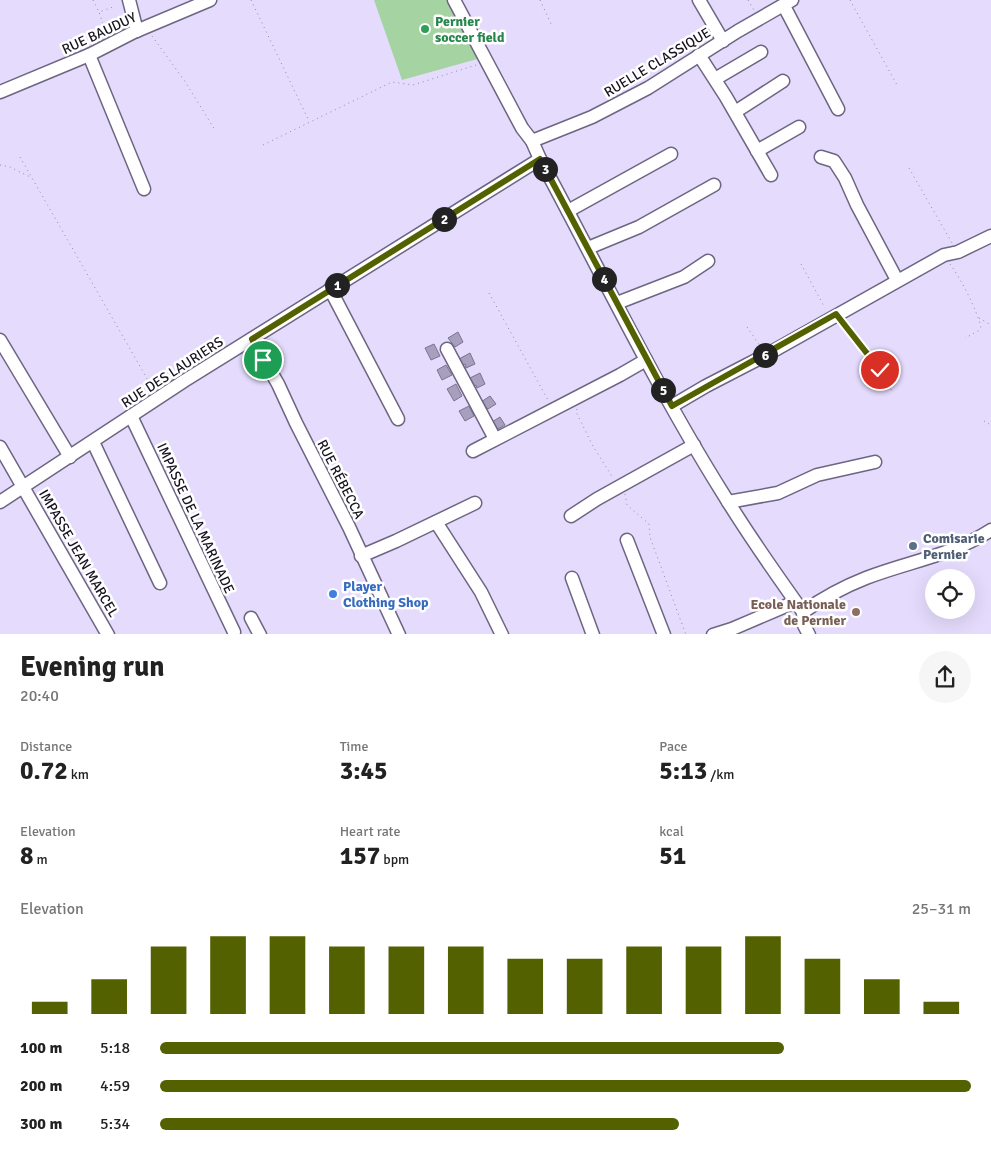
<!DOCTYPE html>
<html lang="en">
<head>
<meta charset="utf-8">
<style>
  body { margin:0; font-family:Signika,sans-serif; background:#f6f6f6; color:#222; height:100vh; display:flex; flex-direction:column; font-size:19px; white-space:nowrap }
  * { box-sizing:border-box; margin:0 }
  p { font-size:16px; color:#767676 }
  .icon { flex:none; width:28px; height:28px; fill:none; stroke:currentColor; stroke-width:2; stroke-linecap:round; stroke-linejoin:round }
  .map { position:relative; height:634px; overflow:hidden }
  .side { display:flex; flex-direction:column; background:#fff; flex:1 }
  .side>* { flex:none }
  .tools { position:absolute; left:925px; top:569px; display:grid; gap:10px }
  .tools a { display:grid; place-items:center; width:50px; height:50px; border-radius:50%; background:#fff; box-shadow:0 5px 20px #0002; font-size:25px }
  .pin { position:absolute; display:grid; place-items:center; width:42px; height:42px; color:#fff; margin:-21px; border:2px solid #fff; border-radius:50%; box-shadow:0 1px 5px #0007 }
  .km { position:absolute; width:25px; height:25px; margin:-12px; border-radius:50%; background:#222; color:#fff; font-size:14px; line-height:25px; text-align:center }
  .round { display:grid; place-items:center; flex:none; width:52px; height:52px; border-radius:26px; background:#f6f6f6 }
  .head { display:flex; align-items:center; justify-content:space-between; height:85px; padding:0 20px }
  h1 { font-size:28px; font-weight:800; line-height:38px }
  .stats { display:grid; grid-template-columns:repeat(3,1fr); gap:8px; height:85px; padding:5px 20px }
  .stats div { display:grid; align-content:center }
  .stats b { font-size:25px; font-weight:800 }
  .stats small { font-size:14px; font-weight:400 }
  .stats p { font-size:14px }
  .chart { height:140px; padding:10px 20px }
  .chart p { display:flex; justify-content:space-between }
  .chart svg { width:100%; height:90px; margin-top:5px; stroke:#546101; stroke-width:6 }
  ul { padding:0 20px; list-style:none; font-size:16px }
  li { display:grid; grid-template-columns:80px 60px 1fr; align-items:center; height:38px }
  li i { height:12px; border-radius:6px; background:#546101 }
  .map>svg:first-child { display:block }
  .green { fill:#a5d3a2 }
  .building { fill:#a79fbd; stroke:#7b7390 }
  .lines { fill:none; stroke-linecap:round; stroke-linejoin:round }
  .minor-casing { stroke:#6d6582; stroke-width:15 }
  .path { stroke:#918aa2; stroke-width:1; stroke-dasharray:1 4; stroke-linecap:butt }
  .minor { stroke:#fff; stroke-width:12 }
  .route-casing { stroke:#fff; stroke-width:10 }
  .route { stroke:#546101; stroke-width:6 }
  .leisure-dot { fill:#2e9e5b; stroke:#fff; stroke-width:2 }
  .service-dot { fill:#5c6f8a; stroke:#fff; stroke-width:2 }
  .shop-dot { fill:#3f7fe0; stroke:#fff; stroke-width:2 }
  .education-dot { fill:#8d6e63; stroke:#fff; stroke-width:2 }
  .labels { text-anchor:middle; stroke-width:5; stroke-linejoin:round; paint-order:stroke }
  .leisure-label { font-size:14px; font-weight:bold; fill:#27864d; stroke:#fff; text-anchor:start }
  .street-label { font-size:14px; fill:#16131e; stroke:#fff }
  .service-label { font-size:14px; font-weight:bold; fill:#4e5e75; stroke:#fff; text-anchor:start }
  .shop-label { font-size:14px; font-weight:bold; fill:#366cbe; stroke:#fff; text-anchor:start }
  .education-label { font-size:14px; font-weight:bold; fill:#785e54; stroke:#fff; text-anchor:end }
</style>
</head>
<body>
<div class="map">
<svg width="991" height="635" viewBox="0 0 991 635">
  <rect width="100%" height="100%" fill="#e5dcfd"/>
  <path class="green" d="M374 0H451L481 58 402 80Z"/>
  <g class="building">
    <path d="M458 332 463 342 455 347 448 338Z"/>
    <path d="M434 344 440 356 431 360 425 348Z"/>
    <path d="M470 353 475 364 466 368 465 364 463 365 459 359Z"/>
    <path d="M446 365 452 375 442 380 437 370Z"/>
    <path d="M480 373 485 384 477 388 476 385 474 386 470 378Z"/>
    <path d="M456 384 462 396 454 401 447 389Z"/>
    <path d="M490 396 496 404 488 409 481 402Z"/>
    <path d="M469 406 474 416 465 421 459 411Z"/>
    <path d="M500 417 505 425 498 429 492 422Z"/>
  </g>
  <g class="lines">
    <defs>
      <g id="minor">
        <path d="M129 0 137 31"/>
        <path d="M454 0 522 128 532 141 540 159C600 270 655 385 722 492 747 533 775 573 803 612"/>
        <path d="M699 0 723 41"/>
        <path d="M784 6 838 109"/>
        <path d="M89 55 144 189"/>
        <path d="M699 55 726 97 771 175"/>
        <path d="M715 79 761 52"/>
        <path d="M0 92 89 55 134 32 210 0"/>
        <path d="M735 112 783 81"/>
        <path d="M532 141 592 117 648 88 738 31 792 0"/>
        <path d="M757 151 799 127"/>
        <path d="M821 157 834 161 845 178 857 205 897 280"/>
        <path d="M568 211 671 154"/>
        <path d="M588 248 639 227 714 185"/>
        <path d="M330 289 398 419"/>
        <path d="M617 303 684 277 708 261"/>
        <path d="M252 339 278 384 296 423 349 527 399 635"/>
        <path d="M0 340 70 457"/>
        <path d="M447 349 495 439"/>
        <path d="M672 406 706 386 766 355 944 255 958 252 991 236"/>
        <path d="M131 416 234 632"/>
        <path d="M93 442 160 583"/>
        <path d="M0 447 108 635"/>
        <path d="M473 451 620 375 646 360"/>
        <path d="M0 502 184 381 540 159"/>
        <path d="M728 502 778 493 817 475 875 462"/>
        <path d="M571 516 597 499 694 445"/>
        <path d="M436 522 481 592 502 635"/>
        <path d="M627 540 664 635"/>
        <path d="M361 556 396 541 475 503"/>
        <path d="M572 578 593 635"/>
        <path d="M803 612C823 598 843 587 866 578 910 561 951 556 991 530"/>
        <path d="M803 612 804 625 809 635"/>
        <path d="M251 618 260 635"/>
        <path d="M713 635 732 629 795 602"/>
      </g>
    </defs>
    <use href="#minor" class="minor-casing"/>
    <g class="path">
      <path d="M93 0 99 12"/>
      <path d="M251 0 309 121"/>
      <path d="M540 0 552 26"/>
      <path d="M748 0 754 10"/>
      <path d="M850 0 897 85"/>
      <path d="M106 33 99 12 113 7"/>
      <path d="M152 36 184 80 215 130"/>
      <path d="M263 145 392 82 413 85 476 65"/>
      <path d="M20 157 153 389"/>
      <path d="M0 165 10 167 32 178"/>
      <path d="M909 168 952 243"/>
      <path d="M801 264 825 308"/>
      <path d="M950 264C961 279 976 308 981 327L978 331 965 338"/>
      <path d="M489 293 548 400"/>
      <path d="M979 318 991 325"/>
      <path d="M844 325 880 370 892 391"/>
      <path d="M747 327 760 346"/>
      <path d="M577 409 576 412 593 446 613 478"/>
      <path d="M984 421 991 425"/>
      <path d="M625 494 627 505 649 524 650 537 686 635"/>
    </g>
    <use href="#minor" class="minor"/>
  </g>
  <g class="lines">
    <defs>
      <path id="route" d="M263 360 252 339 540 159 672 406 836 314 880 370"/>
    </defs>
    <use href="#route" class="route-casing"/>
    <use href="#route" class="route"/>
  </g>
  <circle class="leisure-dot" cx="425" cy="29" r="5"/>
  <circle class="service-dot" cx="913" cy="546" r="5"/>
  <circle class="shop-dot" cx="333" cy="594" r="5"/>
  <circle class="education-dot" cx="856" cy="612" r="5"/>
  <g class="labels">
    <g class="leisure-label">
      <text x="435" y="26">Pernier<tspan x="435" dy="16">soccer field</tspan></text>
    </g>
    <g class="street-label">
      <text transform="translate(99 33) rotate(-25)" y="5">RUE BAUDUY</text>
      <text transform="translate(657 62) rotate(-31)" y="5">RUELLE CLASSIQUE</text>
      <text transform="translate(172 372) rotate(-33)" y="5">RUE DES LAURIERS</text>
      <text transform="translate(341 479) rotate(63)" y="5">RUE RÉBECCA</text>
      <text transform="translate(196 518) rotate(65)" y="5">IMPASSE DE LA MARINADE</text>
      <text transform="translate(79 553) rotate(60)" y="5">IMPASSE JEAN MARCEL</text>
    </g>
    <g class="service-label">
      <text x="923" y="543">Comisarie<tspan x="923" dy="16">Pernier</tspan></text>
    </g>
    <g class="shop-label">
      <text x="343" y="591">Player<tspan x="343" dy="16">Clothing Shop</tspan></text>
    </g>
    <g class="education-label">
      <text x="846" y="609">Ecole Nationale<tspan x="846" dy="16">de Pernier</tspan></text>
    </g>
  </g>
</svg>
<div class="tools">
<a><svg class="icon" aria-label="locate" viewBox="0 0 24 24"><circle cx="12" cy="12" r="6"/><path d="M12 2v4M12 18v4M2 12h4M18 12h4"/></svg></a>
</div>
<div class="pin" style="left:263px;top:360px;background:#1e9e55"><svg class="icon" aria-label="arrive" viewBox="0 0 24 24"><path d="M6 21V4h12l-3 4 3 4H6"/></svg></div>
<div class="pin" style="left:880px;top:370px;background:#d93025"><svg class="icon" aria-label="check" viewBox="0 0 24 24"><path d="M5 12l5 5 9-10"/></svg></div>
<b class="km" style="left:337px;top:285px">1</b>
<b class="km" style="left:444px;top:219px">2</b>
<b class="km" style="left:545px;top:169px">3</b>
<b class="km" style="left:604px;top:279px">4</b>
<b class="km" style="left:663px;top:390px">5</b>
<b class="km" style="left:765px;top:355px">6</b>
</div>
<section class="side">
<div class="head"><div><h1>Evening run</h1><p>20:40</p></div><a class="round"><svg class="icon" aria-label="share" viewBox="0 0 24 24"><path d="M12 15V3M7 8l5-5 5 5M5 13v7h14v-7"/></svg></a></div>
<div class="stats">
<div><p>Distance</p><b>0.72<small> km</small></b></div>
<div><p>Time</p><b>3:45</b></div>
<div><p>Pace</p><b>5:13<small> /km</small></b></div>
</div>
<div class="stats">
<div><p>Elevation</p><b>8<small> m</small></b></div>
<div><p>Heart rate</p><b>157<small> bpm</small></b></div>
<div><p>kcal</p><b>51</b></div>
</div>
<div class="chart"><p><span>Elevation</span>25–31 m</p>
<svg viewBox="0 0 160 44" preserveAspectRatio="none"><path d="M5 44V38M15 44V27M25 44V11M35 44V6M45 44V6M55 44V11M65 44V11M75 44V11M85 44V17M95 44V17M105 44V11M115 44V11M125 44V6M135 44V17M145 44V27M155 44V38"/></svg>
</div>
<ul>
<li><b>100 m</b>5:18<i style="width:77%"></i></li>
<li><b>200 m</b>4:59<i style="width:100%"></i></li>
<li><b>300 m</b>5:34<i style="width:64%"></i></li>
</ul>
</section>
</body>
</html>
